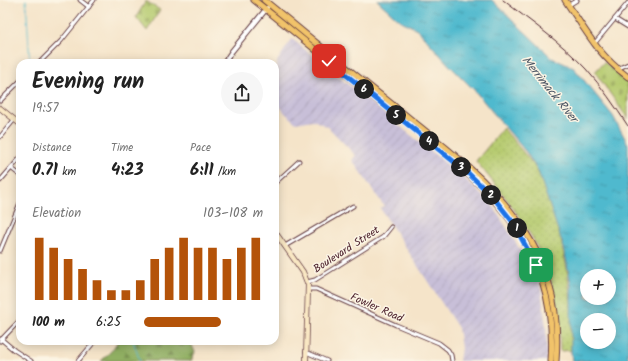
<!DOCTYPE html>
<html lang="en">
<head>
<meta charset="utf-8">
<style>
  body { margin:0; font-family:Kalam,sans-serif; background:#f6f6f6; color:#222; height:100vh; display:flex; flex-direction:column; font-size:15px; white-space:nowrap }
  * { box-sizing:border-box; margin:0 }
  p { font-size:13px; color:#767676 }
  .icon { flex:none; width:22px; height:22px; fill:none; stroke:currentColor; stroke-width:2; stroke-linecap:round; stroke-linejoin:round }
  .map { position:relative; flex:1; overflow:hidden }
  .drawer { position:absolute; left:16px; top:59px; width:263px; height:286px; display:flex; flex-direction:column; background:#fff; border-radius:12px; box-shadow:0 2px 10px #0003 }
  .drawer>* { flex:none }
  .controls { position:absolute; left:580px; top:269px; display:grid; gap:8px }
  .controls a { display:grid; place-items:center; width:36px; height:36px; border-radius:50%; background:#fff; box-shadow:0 2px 10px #0003; font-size:20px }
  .pin { position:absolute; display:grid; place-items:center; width:34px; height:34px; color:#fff; margin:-17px; border-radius:8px; box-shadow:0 2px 6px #0006 }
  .km { position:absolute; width:20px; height:20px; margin:-10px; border-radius:50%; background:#222; color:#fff; font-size:11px; line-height:20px; text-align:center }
  .round { display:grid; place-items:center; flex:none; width:42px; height:42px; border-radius:21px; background:#f6f6f6 }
  .overview { display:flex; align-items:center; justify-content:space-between; height:68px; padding:0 16px }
  h1 { font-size:22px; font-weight:800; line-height:30px }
  .figures { display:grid; grid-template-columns:repeat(3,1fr); gap:6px; height:68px; padding:4px 16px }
  .figures div { display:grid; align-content:center }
  .figures b { font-size:17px; font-weight:800 }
  .figures small { font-size:11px; font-weight:400 }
  .figures p { font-size:11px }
  .chart { height:112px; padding:8px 16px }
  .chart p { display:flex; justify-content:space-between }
  .chart svg { width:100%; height:72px; margin-top:4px; stroke:#b45309; stroke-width:6 }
  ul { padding:0 16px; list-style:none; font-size:13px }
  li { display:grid; grid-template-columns:64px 48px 1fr; align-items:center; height:30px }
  li i { height:10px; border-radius:5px; background:#b45309 }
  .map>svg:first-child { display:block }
  .industrial { fill:url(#industrial-furrows) }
  .forest { fill:url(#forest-firs); stroke:#6d6746 }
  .cemetery { fill:url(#cemetery-stones); stroke:#80754d }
  .park { fill:url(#park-dots); stroke:#80754d }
  .water { fill:url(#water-ripples); stroke:#4d6c7c; fill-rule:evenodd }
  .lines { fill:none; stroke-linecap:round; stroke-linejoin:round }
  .stream { stroke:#50b9ce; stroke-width:1 }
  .minor-casing { stroke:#643d43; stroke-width:5 }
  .tertiary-casing { stroke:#643d43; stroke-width:6 }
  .secondary-casing { stroke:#643d43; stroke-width:6 }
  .primary-casing { stroke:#643d43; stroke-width:7 }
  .minor { stroke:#fff; stroke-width:3 }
  .tertiary { stroke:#fff; stroke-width:4 }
  .secondary { stroke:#f9e7c3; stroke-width:4.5 }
  .primary { stroke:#f1c36a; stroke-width:5 }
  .rail { stroke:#4a1f2b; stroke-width:1 }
  .route-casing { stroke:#fff; stroke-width:8 }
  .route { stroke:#1a73e8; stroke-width:5 }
  .labels { text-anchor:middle; stroke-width:3; stroke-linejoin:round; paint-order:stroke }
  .street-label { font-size:11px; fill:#4a1f2b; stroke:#fcf5e5 }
  .water-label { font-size:12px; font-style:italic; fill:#4c5564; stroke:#fcf5e5 }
</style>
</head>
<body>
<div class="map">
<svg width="628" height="361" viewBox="0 0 628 361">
  <defs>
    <pattern id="industrial-furrows" width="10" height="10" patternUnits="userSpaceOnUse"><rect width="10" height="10" fill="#c8bfd8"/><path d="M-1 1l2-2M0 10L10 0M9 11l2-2" fill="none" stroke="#ada4ba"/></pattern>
    <pattern id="forest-firs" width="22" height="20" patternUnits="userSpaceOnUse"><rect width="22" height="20" fill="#90af62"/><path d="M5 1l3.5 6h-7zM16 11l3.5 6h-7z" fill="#788e51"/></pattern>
    <pattern id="cemetery-stones" width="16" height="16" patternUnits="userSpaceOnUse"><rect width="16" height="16" fill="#b6cb6f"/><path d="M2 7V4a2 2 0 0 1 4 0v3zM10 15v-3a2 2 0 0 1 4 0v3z" fill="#9eae60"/></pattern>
    <pattern id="park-dots" width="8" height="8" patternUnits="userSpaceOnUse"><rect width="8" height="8" fill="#b6cb6f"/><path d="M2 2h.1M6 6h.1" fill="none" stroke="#9eae60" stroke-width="1.8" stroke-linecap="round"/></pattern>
    <pattern id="water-ripples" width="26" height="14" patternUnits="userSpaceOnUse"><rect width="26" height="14" fill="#50b9ce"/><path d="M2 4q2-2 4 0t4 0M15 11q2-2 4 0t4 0" fill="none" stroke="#4496a7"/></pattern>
  </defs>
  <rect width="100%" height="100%" fill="#fcf5e5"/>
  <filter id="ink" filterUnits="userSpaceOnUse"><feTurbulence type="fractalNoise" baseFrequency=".025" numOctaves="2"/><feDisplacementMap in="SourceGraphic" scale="8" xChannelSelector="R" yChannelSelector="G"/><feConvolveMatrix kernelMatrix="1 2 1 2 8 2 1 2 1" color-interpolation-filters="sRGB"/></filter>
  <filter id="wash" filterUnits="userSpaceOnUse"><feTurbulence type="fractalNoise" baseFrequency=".012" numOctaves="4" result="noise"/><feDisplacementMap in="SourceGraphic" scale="16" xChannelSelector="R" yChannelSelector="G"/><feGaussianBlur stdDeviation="0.9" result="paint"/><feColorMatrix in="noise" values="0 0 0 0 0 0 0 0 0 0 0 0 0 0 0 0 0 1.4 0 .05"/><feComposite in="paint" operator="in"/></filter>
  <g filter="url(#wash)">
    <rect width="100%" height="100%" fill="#f5e4c9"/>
    <path class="industrial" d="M292 39 464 178 493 206 538 278 541 289 546 327 547 361H459L461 348 458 328 380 208 384 206 352 160 380 127 356 156 328 127 313 120 296 123 285 113 275 100 277 61Z"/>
    <path class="forest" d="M118 341H190L195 352 191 361H101L112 350Z"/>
    <g class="cemetery">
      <path d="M146 1 160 10 147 31 136 17Z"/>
      <path d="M604 62 628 81V119L595 72Z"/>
    </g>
    <path class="park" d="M503 128 534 165 544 184 560 235 567 269 577 350 560 351C559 263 529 226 476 161Z"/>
    <path class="water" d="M377 0H492L552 58 574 68 613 116 628 144V361H572L571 352V285L564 248 538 171 526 152 475 91 449 65 417 29 399 20ZM587 276H609V298H587ZM587 320H609V342H587Z"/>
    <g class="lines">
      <g class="stream">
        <path d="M26 0 30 63"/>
        <path d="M133 341 140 361"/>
      </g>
    </g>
  </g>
  <g filter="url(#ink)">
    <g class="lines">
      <defs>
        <g id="minor">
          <path d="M80 0 89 7"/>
          <path d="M569 5 577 0"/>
          <path d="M615 19 628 27"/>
          <path d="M594 44 628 3"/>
          <path d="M39 63 61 41 94 0"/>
          <path d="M617 69 628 64"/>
          <path d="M0 101 20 81"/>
          <path d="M0 137 14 120"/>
          <path d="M11 168 20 175"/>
          <path d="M0 181 20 158"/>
          <path d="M275 183 299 161"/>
          <path d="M285 246 353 206"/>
          <path d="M0 251 20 203"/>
          <path d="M307 282 315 280 383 237 391 227"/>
          <path d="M308 289H316L396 325 439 343 448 350 451 355 452 361"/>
          <path d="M1 339 14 350 31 361"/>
          <path d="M0 341 20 320"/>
          <path d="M306 352 327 361"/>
          <path d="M78 361 95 341"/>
        </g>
        <path id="tertiary" d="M224 63 232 51 267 8"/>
        <g id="secondary">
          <path d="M0 108 20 124"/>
          <path d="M275 232 303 272 308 285 306 361"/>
        </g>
        <g id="primary">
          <path d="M254 0C296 33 336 67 377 100 467 171 560 231 551 361"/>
          <path d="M264 0C307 35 350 71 393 105 481 176 566 234 556 361"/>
          <path d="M565 0C586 31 597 54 628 77"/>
        </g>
      </defs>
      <use href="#minor" class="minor-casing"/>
      <use href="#tertiary" class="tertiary-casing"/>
      <use href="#secondary" class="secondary-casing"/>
      <use href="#primary" class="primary-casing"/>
      <use href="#minor" class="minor"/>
      <use href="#tertiary" class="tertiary"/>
      <use href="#secondary" class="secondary"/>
      <use href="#primary" class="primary"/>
      <path class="rail" d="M503 0C531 22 562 43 586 69 602 87 615 106 628 126"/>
    </g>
  </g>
  <g class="lines" filter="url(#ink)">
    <defs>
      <path id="route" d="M329 61 468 173 493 197 512 221 536 265"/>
    </defs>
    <use href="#route" class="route-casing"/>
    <use href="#route" class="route"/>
  </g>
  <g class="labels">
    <g class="street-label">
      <text transform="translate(346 249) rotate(-33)" y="4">Boulevard Street</text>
      <text transform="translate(377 307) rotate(24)" y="4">Fowler Road</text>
    </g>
    <g class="water-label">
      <text transform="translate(550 89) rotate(51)" y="4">Merrimack River</text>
    </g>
  </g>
</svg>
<div class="controls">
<a>+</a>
<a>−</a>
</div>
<div class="pin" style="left:536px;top:265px;background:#1e9e55"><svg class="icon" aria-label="arrive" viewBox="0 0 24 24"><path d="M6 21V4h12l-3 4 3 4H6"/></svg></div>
<div class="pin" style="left:329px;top:61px;background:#d93025"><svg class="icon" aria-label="check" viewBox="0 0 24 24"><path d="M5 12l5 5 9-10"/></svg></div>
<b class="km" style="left:517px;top:228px">1</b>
<b class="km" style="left:491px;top:195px">2</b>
<b class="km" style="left:461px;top:167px">3</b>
<b class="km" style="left:429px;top:141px">4</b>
<b class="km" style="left:396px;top:115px">5</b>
<b class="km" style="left:364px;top:89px">6</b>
<section class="drawer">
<div class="overview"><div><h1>Evening run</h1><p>19:57</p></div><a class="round"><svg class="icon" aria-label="share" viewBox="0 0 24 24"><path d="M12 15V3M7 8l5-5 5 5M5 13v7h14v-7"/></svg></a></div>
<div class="figures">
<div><p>Distance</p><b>0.71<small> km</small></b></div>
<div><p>Time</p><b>4:23</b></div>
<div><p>Pace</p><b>6:11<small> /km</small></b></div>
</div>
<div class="chart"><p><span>Elevation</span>103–108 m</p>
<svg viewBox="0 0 160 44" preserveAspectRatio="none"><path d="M5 44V6M15 44V12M25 44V19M35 44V25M45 44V32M55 44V38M65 44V38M75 44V32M85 44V19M95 44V12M105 44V6M115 44V12M125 44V12M135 44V19M145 44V12M155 44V6"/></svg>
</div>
<ul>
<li><b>100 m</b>6:25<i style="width:65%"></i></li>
</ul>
</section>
</div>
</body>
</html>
